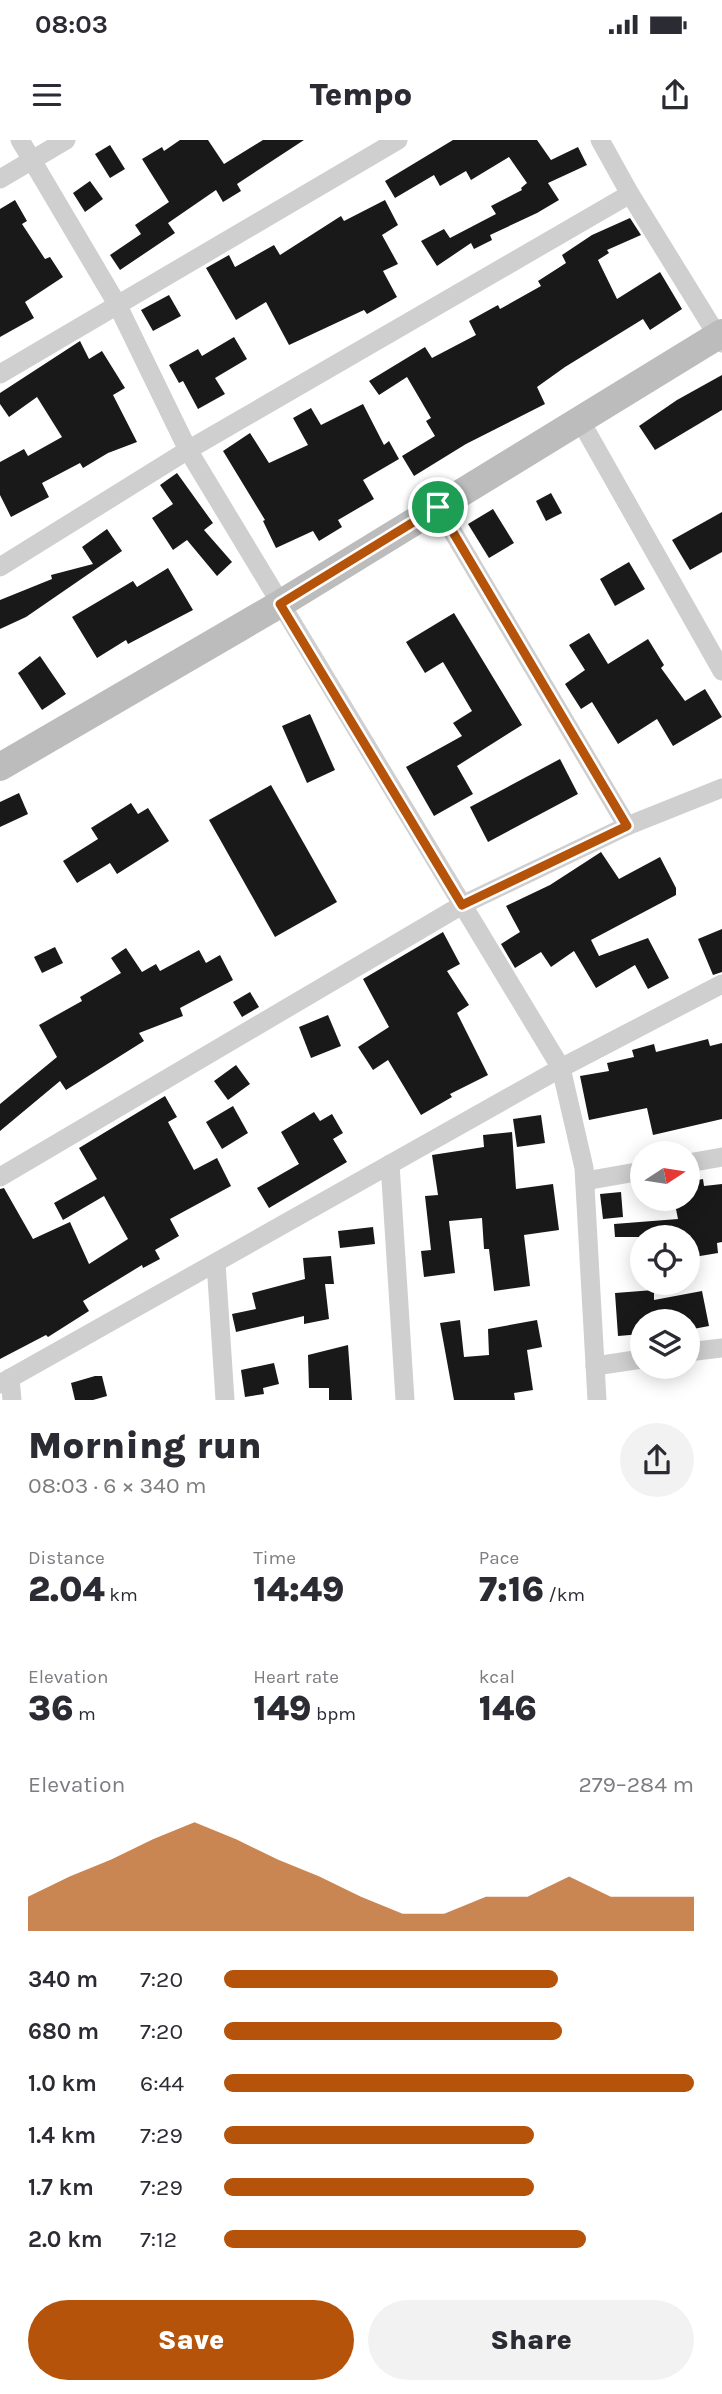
<!DOCTYPE html>
<html lang="en">
<head>
<meta charset="utf-8">
<style>
  body { margin:0; font-family:Karla,sans-serif; background:#f2f2f3; color:#2b2b33; height:100vh; display:flex; flex-direction:column; font-size:26px; white-space:nowrap }
  * { box-sizing:border-box; margin:0 }
  p { font-size:23px; color:#7c7c81 }
  .icon { flex:none; width:38px; height:38px; fill:none; stroke:currentColor; stroke-width:2; stroke-linecap:round; stroke-linejoin:round }
  .map { position:relative; height:1260px; overflow:hidden }
  .details { display:flex; flex-direction:column; background:#fff; flex:1 }
  .details>* { flex:none }
  .needle { width:46px; rotate:78deg }
  .controls { position:absolute; left:630px; top:1001px; display:grid; gap:14px }
  .controls a { display:grid; place-items:center; width:70px; height:70px; border-radius:50%; background:#fff; box-shadow:0 4px 18px #0003; font-size:35px }
  .pin { position:absolute; display:grid; place-items:center; width:60px; height:60px; color:#fff; margin:-30px; border:4px solid #fff; border-radius:50%; box-shadow:0 2px 7px #0007 }
  .round { display:grid; place-items:center; flex:none; width:74px; height:74px; border-radius:37px; background:#f2f2f3 }
  .summary { display:flex; align-items:center; justify-content:space-between; height:119px; padding:0 28px }
  h1 { font-size:38px; font-weight:800; line-height:52px }
  .metrics { display:grid; grid-template-columns:repeat(3,1fr); gap:10px; height:119px; padding:7px 28px }
  .metrics div { display:grid; align-content:center }
  .metrics b { font-size:35px; font-weight:800 }
  .metrics small { font-size:19px; font-weight:400 }
  .metrics p { font-size:19px }
  .chart { height:196px; padding:14px 28px }
  .chart p { display:flex; justify-content:space-between }
  .chart svg { width:100%; height:126px; margin-top:7px; fill:#b45309; opacity:.7 }
  .cta { display:flex; gap:14px; margin-top:auto; padding:14px 28px }
  .cta a { flex:1; height:80px; border-radius:42px; background:#b45309; color:#fff; font-size:28px; font-weight:800; line-height:80px; text-align:center }
  .cta a+a { background:#f2f2f3; color:#2b2b33 }
  ul { padding:0 28px; list-style:none; font-size:23px }
  li { display:grid; grid-template-columns:112px 84px 1fr; align-items:center; height:52px }
  li i { height:18px; border-radius:9px; background:#b45309 }
  .status { display:flex; justify-content:space-between; align-items:center; height:49px; padding:0 35px; background:#fff; direction:ltr }
  .status svg { height:19px; fill:currentColor }
  header { display:flex; justify-content:space-between; align-items:center; height:91px; padding:0 28px; background:#fff; font-size:32px; font-weight:800 }
  .map>svg:first-child { display:block }
  .building { fill:#191919 }
  .lines { fill:none; stroke-linecap:round; stroke-linejoin:round }
  .minor { stroke:#cfcfcf; stroke-width:19 }
  .secondary { stroke:#bcbcbc; stroke-width:28 }
  .route-casing { stroke:#fff; stroke-width:14 }
  .route { stroke:#b45309; stroke-width:9 }
</style>
</head>
<body>
<div class="status"><b>08:03</b><svg viewBox="0 0 49 12"><path d="M0 12V9h3v3zM5 12V6h3v6zM10 12V3h3v9zM15 12V0h3v12zM26 1h20v11H26zM47 4h2v5h-2z"/></svg></div>
<header><svg class="icon" aria-label="menu" viewBox="0 0 24 24"><path d="M4 6h16M4 12h16M4 18h16"/></svg>Tempo<svg class="icon" aria-label="share" viewBox="0 0 24 24"><path d="M12 15V3M7 8l5-5 5 5M5 13v7h14v-7"/></svg></header>
<div class="map">
<svg width="722" height="1260" viewBox="0 0 722 1260">
  <rect width="100%" height="100%" fill="#fff"/>
  <g class="building">
    <path d="M180 0H208L224 24 263 0H304L237 44 241 51 223 62 216 50 168 83 175 93 120 130 110 115 141 94 135 85 169 62 142 19 162 7 164 11Z"/>
    <path d="M453 0H537L551 20 578 7 587 25 548 43 559 60 537 73 490 95 492 100 474 109 471 103 437 126 421 101 444 89 450 98 496 74 491 66 522 50 521 48 527 43 509 17 471 40 466 31 440 46 434 35 395 58 385 41Z"/>
    <path d="M110 5 125 29 110 38 95 14Z"/>
    <path d="M90 41 103 59 85 72 73 53Z"/>
    <path d="M15 60 27 81 22 84 45 119 50 117 63 137 25 162 34 178 0 197V69Z"/>
    <path d="M385 60 398 85 382 95 398 124 383 131 397 157 367 174 364 170 289 205 266 162 236 180 206 128 229 115 235 127 274 105 280 115 341 76 344 81Z"/>
    <path d="M630 78 641 95 607 110 609 113 598 120 617 159 660 132 682 169 650 190 643 179 565 227 537 247 545 264 466 304 414 336 402 316 435 296 426 281 431 278 407 237 379 255 369 241 425 207 432 218 476 195 469 181 498 165 500 169 541 146 538 141 566 123 562 115 592 95Z"/>
    <path d="M169 155 181 176 153 191 141 170Z"/>
    <path d="M234 197 247 219 215 238 225 254 198 269 183 241 179 243 169 225 198 209 202 216Z"/>
    <path d="M80 201 89 219 102 211 125 248 113 255 137 302 108 313 83 328 80 323 42 343 49 357 11 377 0 355V322L24 309 28 316 62 297 37 257 9 277 0 264V253Z"/>
    <path d="M722 235V270L655 310 639 286 677 260Z"/>
    <path d="M363 264 384 305 389 301 399 319 363 340 374 359 338 380 342 387 319 401 313 391 276 408 263 381 265 380 223 311 250 293 269 323 308 305 293 278 311 268 321 285Z"/>
    <path d="M177 333 213 383 204 390 232 422 217 436 187 400 173 410 152 378 173 364 160 345Z"/>
    <path d="M551 353 562 373 546 381 536 361Z"/>
    <path d="M493 369 514 403 489 418 468 384Z"/>
    <path d="M722 372V412L690 430 672 400Z"/>
    <path d="M107 389 122 411 26 477 0 489V460L52 439 51 435 93 424 82 407Z"/>
    <path d="M629 422 645 449 615 466 600 439Z"/>
    <path d="M168 428 193 470 128 504 126 500 97 518 72 477 133 441 137 447Z"/>
    <path d="M454 473 522 585 457 626 473 654 434 676 406 627 462 596 453 583 472 571 443 522 425 533 406 502Z"/>
    <path d="M589 493 608 524 648 499 664 525 661 528 685 561 705 549 722 577 673 606 657 579 618 604 592 562 581 569 565 544 585 530 569 505Z"/>
    <path d="M40 516 66 554 42 570 18 533Z"/>
    <path d="M310 574 335 630 307 643 282 586Z"/>
    <path d="M560 619 578 654 488 702 470 667Z"/>
    <path d="M271 645 337 762 275 797 209 680Z"/>
    <path d="M19 653 28 674 0 687V662Z"/>
    <path d="M131 663 138 674 148 668 169 701 117 734 110 723 77 743 63 721 98 699 91 688Z"/>
    <path d="M601 712 619 739 660 717 676 748V755L591 800 599 816 648 798 669 838 648 849 635 825 596 848 574 811 551 827 541 812 515 828 501 804 520 792 506 766 550 745Z"/>
    <path d="M722 789V832L713 835 698 799Z"/>
    <path d="M443 792 460 824 447 831 469 865 457 873 488 935 450 954 452 957 421 975 388 920 373 930 358 907 389 887 363 839Z"/>
    <path d="M55 807 63 823 42 833 34 817Z"/>
    <path d="M126 808 142 832 156 824 160 831 199 810 206 823 220 815 233 840 180 868 183 876 139 893 144 901 66 950 60 941 0 991V964L57 917 39 885 82 861 80 857 121 833 111 818Z"/>
    <path d="M250 852 259 867 242 877 233 862Z"/>
    <path d="M328 875 341 906 311 918 299 887Z"/>
    <path d="M708 899 710 906 722 903V979L653 995 647 968 589 980 580 936 609 931 607 923 634 917 632 910 654 904 656 912Z"/>
    <path d="M236 925 250 944 228 960 214 941Z"/>
    <path d="M165 956 177 977 168 982 194 1030 217 1018 231 1046 170 1079 179 1096 155 1110 160 1119 143 1128 142 1125 83 1161 89 1171 48 1197 46 1195 0 1219V1049L4 1048 33 1099 70 1082 89 1124 128 1099 104 1056 63 1080 54 1063 97 1039 79 1008Z"/>
    <path d="M233 966 248 993 222 1009 206 982Z"/>
    <path d="M314 972 320 981 332 974 343 993 333 999 347 1022 269 1068 257 1048 299 1024 281 992Z"/>
    <path d="M541 975 545 1003 517 1007 513 979Z"/>
    <path d="M512 992 516 1049 553 1044 559 1090 524 1095 530 1146 494 1151 489 1109H484L482 1078 449 1081 455 1133 424 1137 421 1111 431 1110 425 1056 438 1055 432 1015 484 1007 483 995Z"/>
    <path d="M703 1039 704 1046 722 1044V1102L717 1103 718 1113 688 1118V1097H615L614 1084 678 1079 674 1059H688V1042Z"/>
    <path d="M621 1052 623 1077 603 1079 600 1054Z"/>
    <path d="M373 1087 375 1104 340 1108 338 1091Z"/>
    <path d="M331 1116 334 1144H325L329 1179 304 1184V1176L236 1192 232 1174 256 1169 252 1153 305 1139 303 1118Z"/>
    <path d="M654 1150V1160L702 1151 709 1186 688 1190V1181H642V1194L618 1196 615 1153Z"/>
    <path d="M460 1180 464 1217 489 1215 488 1189 537 1180 542 1207 527 1210 533 1250 514 1253 515 1260H454L440 1183Z"/>
    <path d="M348 1205 352 1260H329V1248H309L308 1215Z"/>
    <path d="M274 1223 279 1244 263 1248 264 1254 245 1257 241 1230Z"/>
    <path d="M95 1236H102L107 1256 93 1260H75L71 1243Z"/>
  </g>
  <g class="lines">
    <g class="minor">
      <path d="M20 0 117 164 188 310 561 928 584 1028 597 1260"/>
      <path d="M600 0 630 54 722 203"/>
      <path d="M0 39 66 0"/>
      <path d="M0 234 398 0"/>
      <path d="M580 280 722 531"/>
      <path d="M438 367 627 686"/>
      <path d="M0 427 188 310 630 54"/>
      <path d="M688 1023 722 1017"/>
      <path d="M390 1024 405 1260"/>
      <path d="M0 1037 462 765 627 686 722 648"/>
      <path d="M585 1041 642 1031"/>
      <path d="M216 1123 225 1260"/>
      <path d="M688 1212 722 1208"/>
      <path d="M595 1226 642 1219"/>
      <path d="M10 1238 12 1260"/>
      <path d="M0 1244 561 928 722 844"/>
    </g>
    <path class="secondary" d="M0 627 280 464 722 193"/>
  </g>
  <g class="lines">
    <defs>
      <path id="route" d="M438 367 627 686 462 765 280 464Z"/>
    </defs>
    <use href="#route" class="route-casing"/>
    <use href="#route" class="route"/>
  </g>
</svg>
<div class="controls">
<a><svg class="needle" viewBox="-14 -14 28 28"><path d="M0-13l5 13h-10z" fill="#e53935"/><path d="M0 13l5-13h-10z" fill="#7c7c81"/></svg></a>
<a><svg class="icon" aria-label="locate" viewBox="0 0 24 24"><circle cx="12" cy="12" r="6"/><path d="M12 2v4M12 18v4M2 12h4M18 12h4"/></svg></a>
<a><svg class="icon" aria-label="layers" viewBox="0 0 24 24"><path d="M12 4l9 5-9 5-9-5zM3 14l9 5 9-5"/></svg></a>
</div>
<div class="pin" style="left:438px;top:367px;background:#1e9e55"><svg class="icon" aria-label="arrive" viewBox="0 0 24 24"><path d="M6 21V4h12l-3 4 3 4H6"/></svg></div>
</div>
<section class="details">
<div class="summary"><div><h1>Morning run</h1><p>08:03 · 6 × 340 m</p></div><a class="round"><svg class="icon" aria-label="share" viewBox="0 0 24 24"><path d="M12 15V3M7 8l5-5 5 5M5 13v7h14v-7"/></svg></a></div>
<div class="metrics">
<div><p>Distance</p><b>2.04<small> km</small></b></div>
<div><p>Time</p><b>14:49</b></div>
<div><p>Pace</p><b>7:16<small> /km</small></b></div>
</div>
<div class="metrics">
<div><p>Elevation</p><b>36<small> m</small></b></div>
<div><p>Heart rate</p><b>149<small> bpm</small></b></div>
<div><p>kcal</p><b>146</b></div>
</div>
<div class="chart"><p><span>Elevation</span>279–284 m</p>
<svg viewBox="0 0 160 44" preserveAspectRatio="none"><path d="M0 44V32L10 25L20 19L30 12L40 6L50 12L60 19L70 25L80 32L90 38L100 38L110 32L120 32L130 25L140 32L150 32L160 32V44z"/></svg>
</div>
<ul>
<li><b>340 m</b>7:20<i style="width:71%"></i></li>
<li><b>680 m</b>7:20<i style="width:72%"></i></li>
<li><b>1.0 km</b>6:44<i style="width:100%"></i></li>
<li><b>1.4 km</b>7:29<i style="width:66%"></i></li>
<li><b>1.7 km</b>7:29<i style="width:66%"></i></li>
<li><b>2.0 km</b>7:12<i style="width:77%"></i></li>
</ul>
<div class="cta"><a>Save</a><a>Share</a></div>
</section>
</body>
</html>
